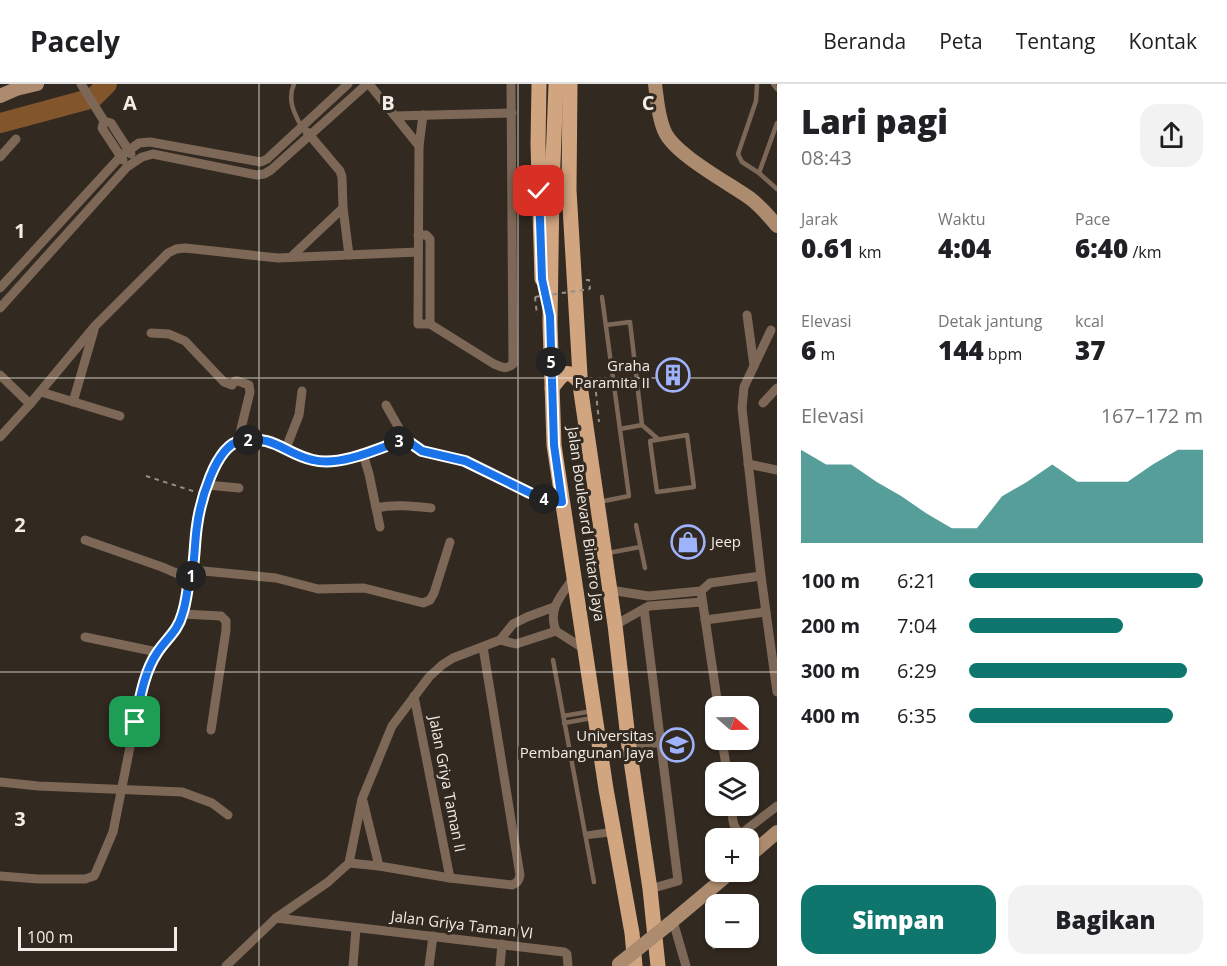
<!DOCTYPE html>
<html lang="id">
<head>
<meta charset="utf-8">
<style>
  body { margin:0; font-family:"Open Sans",sans-serif; background:#f2f2f2; color:#202124; height:100vh; display:flex; flex-direction:column; font-size:22px; white-space:nowrap }
  * { box-sizing:border-box; margin:0 }
  p { font-size:20px; color:#757577 }
  .icon { flex:none; width:33px; height:33px; fill:none; stroke:currentColor; stroke-width:2; stroke-linecap:round; stroke-linejoin:round }
  .map { position:relative; flex:1; overflow:hidden }
  .side { display:flex; flex-direction:column; background:#fff; width:450px }
  .side>* { flex:none }
  .needle { width:39px; rotate:110deg }
  .controls { position:absolute; left:705px; top:612px; display:grid; gap:12px }
  .controls a { display:grid; place-items:center; width:54px; height:54px; border-radius:12px; background:#fff; box-shadow:0 2px 4px #0004; font-size:30px }
  .scale { position:absolute; left:18px; bottom:15px; width:159px; box-sizing:border-box; padding-left:6px; border:3px solid #f3ede7; border-top:0; font-size:16px; line-height:21px; white-space:nowrap; color:#f3ede7; -webkit-text-stroke:4px #322920; paint-order:stroke }
  .pin { position:absolute; display:grid; place-items:center; width:51px; height:51px; color:#fff; margin:-26px; border-radius:12px; box-shadow:0 3px 9px #0006 }
  .km { position:absolute; width:30px; height:30px; margin:-15px; border-radius:50%; background:#222; color:#fff; font-size:16px; line-height:30px; text-align:center }
  .round { display:grid; place-items:center; flex:none; width:63px; height:63px; border-radius:18px; background:#f2f2f2 }
  .overview { display:flex; align-items:center; justify-content:space-between; height:102px; padding:0 24px }
  h1 { font-size:33px; font-weight:800; line-height:45px }
  .stats { display:grid; grid-template-columns:repeat(3,1fr); gap:9px; height:102px; padding:6px 24px }
  .stats div { display:grid; align-content:center }
  .stats b { font-size:26px; font-weight:800 }
  .stats small { font-size:16px; font-weight:400 }
  .stats p { font-size:16px }
  .chart { height:168px; padding:12px 24px }
  .chart p { display:flex; justify-content:space-between }
  .chart svg { width:100%; height:108px; margin-top:6px; fill:#0f766e; opacity:.7 }
  .cta { display:flex; gap:12px; margin-top:auto; padding:12px 24px }
  .cta a { flex:1; height:69px; border-radius:18px; background:#0f766e; color:#fff; font-size:24px; font-weight:800; line-height:69px; text-align:center }
  .cta a+a { background:#f2f2f2; color:#202124 }
  ul { padding:0 24px; list-style:none; font-size:20px }
  li { display:grid; grid-template-columns:96px 72px 1fr; align-items:center; height:45px }
  li i { height:15px; border-radius:8px; background:#0f766e }
  header { display:flex; align-items:center; gap:36px; box-sizing:border-box; height:84px; padding:0 30px; background:#fff; border-bottom:2px solid #e0e0e0 }
  header strong { font-size:28px }
  nav { display:flex; gap:33px; margin-inline-start:auto; font-size:21px }
  main { display:flex; flex:1; min-height:0 }
  .map>svg:first-child { display:block }
  .lines { fill:none; stroke-linecap:round; stroke-linejoin:round }
  .river { stroke:#82552a; stroke-width:20 }
  .path { stroke:#968f88; stroke-width:2; stroke-dasharray:4.5 4.5; stroke-linecap:butt }
  .lane { stroke:#7d6857; stroke-width:4.5 }
  .street { stroke:#7d6857; stroke-width:9 }
  .secondary { stroke:#ac8b6e; stroke-width:14 }
  .primary { stroke:#d0a580; stroke-width:15 }
  .path-bridge { stroke:#968f88; stroke-width:2; stroke-dasharray:4.5 4.5; stroke-linecap:butt }
  .secondary-bridge { stroke:#ac8b6e; stroke-width:14 }
  .route-casing { stroke:#fff; stroke-width:12 }
  .route { stroke:#1a73e8; stroke-width:8 }
  .grid { fill:none; stroke:#f3ede7; stroke-width:1.5; stroke-opacity:0.55 }
  .labels { text-anchor:middle; stroke-width:6; stroke-linejoin:round; paint-order:stroke }
  .poi-label { font-size:15px; fill:#f3ede7; stroke:#322920; text-anchor:end }
  .street-label { font-size:15px; fill:#f3ede7; stroke:#322920 }
  .grid-label { font-size:20px; text-anchor:middle; font-weight:bold; fill:#f3ede7; stroke:#322920; stroke-width:6; stroke-linejoin:round; paint-order:stroke }
</style>
</head>
<body>
<header>
<strong>Pacely</strong>
<nav><a>Beranda</a><a>Peta</a><a>Tentang</a><a>Kontak</a></nav>
</header>
<main>
<div class="map">
<svg width="777" height="882" viewBox="0 0 777 882">
  <rect width="100%" height="100%" fill="#322920"/>
  <g class="lines">
    <path class="river" d="M0 39 93 14 107 0"/>
    <g class="path">
      <path d="M586 196H589L590 205"/>
      <path d="M535 213 537 231"/>
      <path d="M595 299 599 338"/>
      <path d="M146 392 196 408"/>
    </g>
    <g class="lane">
      <path d="M294 0C287 15 294 29 301 42"/>
      <path d="M757 0 756 17 738 70 742 78 759 89 777 105"/>
      <path d="M773 0 777 5"/>
      <path d="M759 89 777 39"/>
      <path d="M606 241 630 238 642 341 620 345"/>
      <path d="M642 341 658 355"/>
      <path d="M687 351 694 403 657 408 650 357Z"/>
      <path d="M599 418 629 412 602 213"/>
      <path d="M636 441 645 484"/>
      <path d="M608 469 640 463"/>
      <path d="M553 576 594 798"/>
      <path d="M563 632 593 627"/>
      <path d="M564 639 592 634"/>
      <path d="M585 750 612 746"/>
      <path d="M586 753 612 750"/>
      <path d="M711 808 719 820"/>
      <path d="M714 863 716 854"/>
    </g>
    <g class="street">
      <path d="M81 0 104 37 111 39 131 70"/>
      <path d="M369 0 419 62"/>
      <path d="M423 31 419 62 418 240H430L494 280C501 283 506 286 513 280L511 0"/>
      <path d="M395 32 512 29"/>
      <path d="M104 37 102 44 123 76"/>
      <path d="M307 48 340 87 342 93 343 124 349 171"/>
      <path d="M0 73 16 55"/>
      <path d="M418 151H426L430 155V240"/>
      <path d="M291 173 343 124"/>
      <path d="M0 204 121 72 139 59 150 58 261 78 267 75 348 0"/>
      <path d="M0 224 127 83 142 73 153 70 257 91 264 90 271 86 367 0"/>
      <path d="M747 231 754 282"/>
      <path d="M771 246 744 303 742 324 761 492 777 608"/>
      <path d="M151 249 169 250 185 257 224 298 232 301 235 297H238L249 301 250 308 238 357"/>
      <path d="M0 291 30 320"/>
      <path d="M41 308 120 332"/>
      <path d="M73 318 94 246"/>
      <path d="M763 319 777 304"/>
      <path d="M386 321 405 355"/>
      <path d="M0 353 30 320 95 242 168 169 176 165 185 164 278 174 418 168"/>
      <path d="M286 364 299 331 302 307"/>
      <path d="M363 370 369 390 380 443"/>
      <path d="M748 380 777 386"/>
      <path d="M207 401 239 404"/>
      <path d="M376 424C394 420 412 422 431 424"/>
      <path d="M85 456 162 483 190 495"/>
      <path d="M193 486 276 494 318 505 364 504 423 519 430 516 434 509 450 458"/>
      <path d="M574 493C562 511 547 524 556 547L586 566"/>
      <path d="M610 506 648 512 701 507 710 499 761 492"/>
      <path d="M701 507 718 622"/>
      <path d="M644 525 678 797 650 805"/>
      <path d="M183 530 221 532 226 537V546L211 646"/>
      <path d="M705 536 766 528"/>
      <path d="M615 541 649 522 702 518"/>
      <path d="M85 553 157 568"/>
      <path d="M500 556 516 560 556 547"/>
      <path d="M414 612 450 794"/>
      <path d="M629 656 660 652"/>
      <path d="M722 656 727 688"/>
      <path d="M629 663 661 658"/>
      <path d="M0 698 38 702 182 708 212 719 228 731"/>
      <path d="M363 717 379 782"/>
      <path d="M731 722C733 731 731 746 742 749L777 722"/>
      <path d="M349 779 379 782 450 794 512 801C517 799 519 797 520 791L483 563"/>
      <path d="M0 792 38 795H85L94 792 96 788 113 748 135 638 149 585 157 568 175 546 180 539 193 486 197 441 207 401 220 372 229 362 238 357 253 355 267 356 278 360 299 372 315 377 335 378 370 368 405 355 422 367 465 377 530 409 552 418H562"/>
      <path d="M276 834 564 868 567 870 568 882"/>
      <path d="M673 837 686 882"/>
      <path d="M226 882 276 834 328 798 349 779 362 715 392 642 429 593 442 581 453 574 500 556 513 540 527 533 554 523"/>
      <path d="M353 882 356 844"/>
      <path d="M429 882 433 852"/>
      <path d="M500 882 502 860"/>
    </g>
    <g class="secondary">
      <path d="M655 0C657 15 658 32 664 46 673 70 729 99 751 115 761 123 769 132 777 142"/>
      <path d="M0 12 16 5 37 0"/>
      <path d="M748 773 777 748"/>
      <path d="M669 840 731 788"/>
    </g>
    <g class="primary">
      <path d="M539 0 538 60 542 195"/>
      <path d="M556 0 552 105 550 239 554 361 606 705 632 849 635 882"/>
      <path d="M570 0 569 106 581 308 615 541 629 663 650 805 658 882"/>
      <path d="M552 304C562 290 568 282 581 300"/>
    </g>
    <path class="path-bridge" d="M535 213 590 205"/>
    <path class="secondary-bridge" d="M619 880 669 840"/>
  </g>
  <g class="lines">
    <defs>
      <path id="route" d="M135 638C140 615 144 588 157 569 165 556 178 547 182 531 186 520 187 508 189 496 191 491 193 487 193 483 195 469 195 455 197 442 200 419 215 362 240 357 274 350 285 370 313 376 340 383 380 364 405 355L422 367 465 377 530 409 552 418H562L554 361 550 232 542 195 539 107"/>
    </defs>
    <use href="#route" class="route-casing"/>
    <use href="#route" class="route"/>
  </g>
  <path class="grid" d="M259 0V882M518 0V882M0 294H777M0 588H777"/>
  <defs>
    <symbol id="building-ring" viewBox="-11 -11 22 22"><circle r="9.5" fill="#322920" stroke="#9fb3fd" stroke-width="1.5"/><path d="M-4-6H4V6H1V3H-1V6H-4ZM-2.5-4.3h1.7v1.8h-1.7ZM.8-4.3h1.7v1.8H.8ZM-2.5-1h1.7V.8h-1.7ZM.8-1h1.7V.8H.8Z" fill="#9fb3fd"/></symbol>
    <symbol id="shop-ring" viewBox="-11 -11 22 22"><circle r="9.5" fill="#322920" stroke="#9fb3fd" stroke-width="1.5"/><path d="M-5-2.5h2.3a2.7 3.5 0 0 1 5.4 0H5L5.5 6h-11ZM-1.5-2.5h3a1.5 2.3 0 0 0-3 0Z" fill="#9fb3fd"/></symbol>
    <symbol id="university-ring" viewBox="-11 -11 22 22"><circle r="9.5" fill="#322920" stroke="#9fb3fd" stroke-width="1.5"/><path d="M0-5L7-2L0 1L-7-2ZM-4 1L0 2.5L4 1V4Q0 6-4 4Z" fill="#9fb3fd"/></symbol>
  </defs>
  <g fill-rule="evenodd">
    <use href="#building-ring" x="654" y="272" width="38" height="38"/>
    <use href="#shop-ring" x="669" y="439" width="38" height="38"/>
    <use href="#university-ring" x="658" y="642" width="38" height="38"/>
  </g>
  <g class="labels">
    <g class="poi-label">
      <text x="650" y="287">Graha<tspan x="650" dy="17">Paramita II</tspan></text>
      <text x="711" y="463" text-anchor="start">Jeep</text>
      <text x="654" y="657">Universitas<tspan x="654" dy="17">Pembangunan Jaya</tspan></text>
    </g>
    <g class="street-label">
      <text transform="translate(586 440) rotate(82)" y="5">Jalan Boulevard Bintaro Jaya</text>
      <text transform="translate(447 700) rotate(79)" y="5">Jalan Griya Taman II</text>
      <text transform="translate(462 841) rotate(7)" y="5">Jalan Griya Taman VI</text>
    </g>
  </g>
  <g class="grid-label">
    <text x="130" y="26">A</text>
    <text x="388" y="26">B</text>
    <text x="648" y="26">C</text>
    <text x="20" y="154">1</text>
    <text x="20" y="448">2</text>
    <text x="20" y="742">3</text>
  </g>
</svg>
<div class="controls">
<a><svg class="needle" viewBox="-14 -14 28 28"><path d="M0-13l5 13h-10z" fill="#e53935"/><path d="M0 13l5-13h-10z" fill="#757577"/></svg></a>
<a><svg class="icon" aria-label="layers" viewBox="0 0 24 24"><path d="M12 4l9 5-9 5-9-5zM3 14l9 5 9-5"/></svg></a>
<a>+</a>
<a>−</a>
</div>
<div class="scale">100 m</div>
<div class="pin" style="left:135px;top:638px;background:#1e9e55"><svg class="icon" aria-label="arrive" viewBox="0 0 24 24"><path d="M6 21V4h12l-3 4 3 4H6"/></svg></div>
<div class="pin" style="left:539px;top:107px;background:#d93025"><svg class="icon" aria-label="check" viewBox="0 0 24 24"><path d="M5 12l5 5 9-10"/></svg></div>
<b class="km" style="left:191px;top:492px">1</b>
<b class="km" style="left:248px;top:356px">2</b>
<b class="km" style="left:399px;top:357px">3</b>
<b class="km" style="left:544px;top:415px">4</b>
<b class="km" style="left:551px;top:278px">5</b>
</div>
<section class="side">
<div class="overview"><div><h1>Lari pagi</h1><p>08:43</p></div><a class="round"><svg class="icon" aria-label="share" viewBox="0 0 24 24"><path d="M12 15V3M7 8l5-5 5 5M5 13v7h14v-7"/></svg></a></div>
<div class="stats">
<div><p>Jarak</p><b>0.61<small> km</small></b></div>
<div><p>Waktu</p><b>4:04</b></div>
<div><p>Pace</p><b>6:40<small> /km</small></b></div>
</div>
<div class="stats">
<div><p>Elevasi</p><b>6<small> m</small></b></div>
<div><p>Detak jantung</p><b>144<small> bpm</small></b></div>
<div><p>kcal</p><b>37</b></div>
</div>
<div class="chart"><p><span>Elevasi</span>167–172 m</p>
<svg viewBox="0 0 160 44" preserveAspectRatio="none"><path d="M0 44V6L10 12L20 12L30 19L40 25L50 32L60 38L70 38L80 25L90 19L100 12L110 19L120 19L130 19L140 12L150 6L160 6V44z"/></svg>
</div>
<ul>
<li><b>100 m</b>6:21<i style="width:100%"></i></li>
<li><b>200 m</b>7:04<i style="width:66%"></i></li>
<li><b>300 m</b>6:29<i style="width:93%"></i></li>
<li><b>400 m</b>6:35<i style="width:87%"></i></li>
</ul>
<div class="cta"><a>Simpan</a><a>Bagikan</a></div>
</section>
</main>
</body>
</html>
